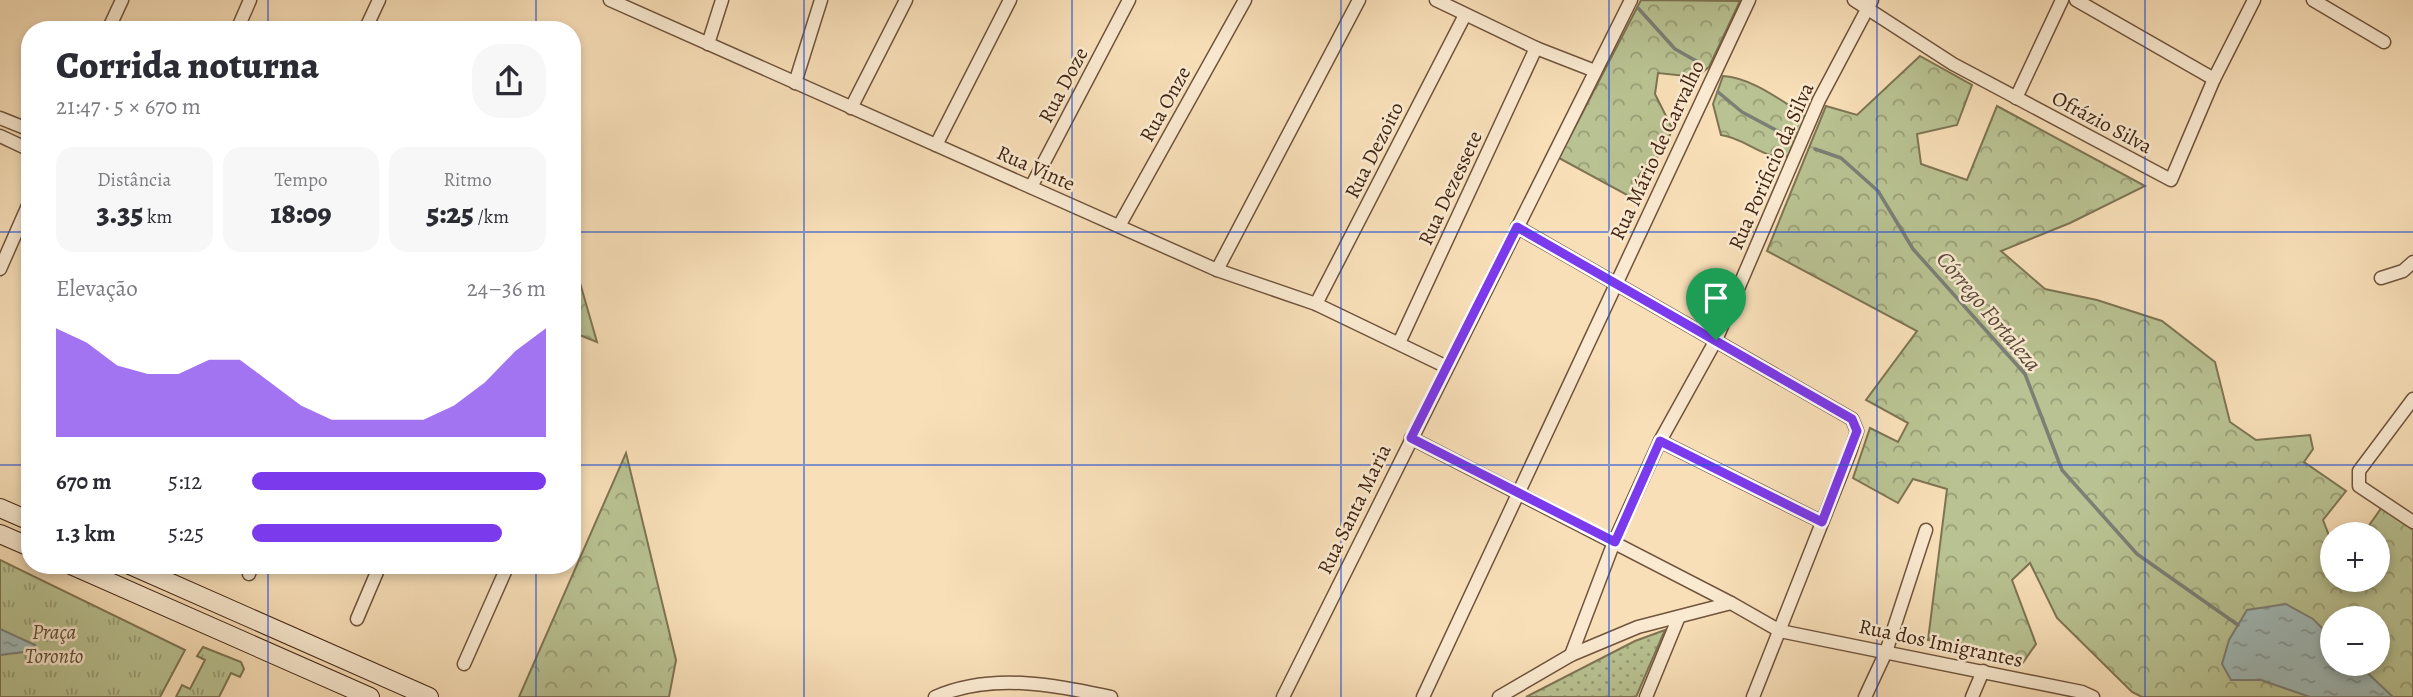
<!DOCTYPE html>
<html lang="pt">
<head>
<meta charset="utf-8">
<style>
  body { margin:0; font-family:Alegreya,serif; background:#f7f7f7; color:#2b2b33; height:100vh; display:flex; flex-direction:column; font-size:26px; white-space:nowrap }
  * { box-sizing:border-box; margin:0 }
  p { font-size:23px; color:#7c7c81 }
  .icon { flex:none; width:38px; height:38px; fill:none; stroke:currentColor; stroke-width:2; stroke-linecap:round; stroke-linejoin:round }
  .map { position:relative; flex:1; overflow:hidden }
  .panel { position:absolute; left:21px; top:21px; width:560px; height:553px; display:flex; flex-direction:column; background:#fff; border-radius:28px; box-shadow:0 4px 10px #0003 }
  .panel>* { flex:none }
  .tools { position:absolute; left:2320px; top:522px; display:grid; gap:14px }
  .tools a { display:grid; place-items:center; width:70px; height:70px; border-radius:50%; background:#fff; box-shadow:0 4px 10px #0003; font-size:35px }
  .pin { position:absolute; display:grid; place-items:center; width:60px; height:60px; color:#fff; margin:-72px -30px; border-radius:50% 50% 50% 0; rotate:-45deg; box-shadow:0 0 7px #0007 }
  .pin .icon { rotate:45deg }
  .round { display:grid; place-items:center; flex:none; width:74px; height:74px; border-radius:28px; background:#f7f7f7 }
  .head { display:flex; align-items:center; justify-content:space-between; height:119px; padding:0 35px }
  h1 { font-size:38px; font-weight:800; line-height:52px }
  .stats { display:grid; grid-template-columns:repeat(3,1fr); gap:10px; height:119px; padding:7px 35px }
  .stats div { display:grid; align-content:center; border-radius:18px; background:#f7f7f7; text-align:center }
  .stats b { font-size:30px; font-weight:800 }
  .stats small { font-size:19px; font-weight:400 }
  .stats p { font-size:19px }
  .chart { height:196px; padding:14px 35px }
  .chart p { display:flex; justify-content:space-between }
  .chart svg { width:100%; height:126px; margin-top:7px; fill:#7c3aed; opacity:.7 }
  ul { padding:0 35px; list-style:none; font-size:23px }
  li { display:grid; grid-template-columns:112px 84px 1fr; align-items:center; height:52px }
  li i { height:18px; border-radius:9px; background:#7c3aed }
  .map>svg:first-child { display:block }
  .grass { fill:url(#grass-dots); stroke:#7e7452; stroke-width:2 }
  .forest { fill:url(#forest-crowns); stroke:#7e7452; stroke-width:2; fill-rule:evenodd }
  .park { fill:url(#park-tufts); stroke:#7e7452; stroke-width:2 }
  .water { fill:url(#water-ripples); stroke:#7b7f76; stroke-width:2 }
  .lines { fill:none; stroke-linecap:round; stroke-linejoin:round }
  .stream { stroke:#7b7f76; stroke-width:3.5 }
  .minor-casing { stroke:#70543c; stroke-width:15 }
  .secondary-casing { stroke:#432613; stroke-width:20 }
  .minor { stroke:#faead1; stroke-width:12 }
  .secondary { stroke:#faead1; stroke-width:18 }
  .route-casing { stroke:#fff; stroke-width:14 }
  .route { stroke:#7c3aed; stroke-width:9 }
  .grid { fill:none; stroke:#1d4ed8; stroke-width:2; stroke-opacity:0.55 }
  .labels { text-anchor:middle; stroke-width:5; stroke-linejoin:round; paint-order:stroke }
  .street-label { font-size:21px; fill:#432613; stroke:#faead1 }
  .park-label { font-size:21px; font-style:italic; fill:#604d33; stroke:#faead1 }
  .water-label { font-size:23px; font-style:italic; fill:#5a4b3c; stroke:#faead1 }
</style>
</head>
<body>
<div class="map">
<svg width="2413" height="697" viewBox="0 0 2413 697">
  <defs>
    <pattern id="grass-dots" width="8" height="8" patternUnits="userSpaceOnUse" patternTransform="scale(1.75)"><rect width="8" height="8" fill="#b9c292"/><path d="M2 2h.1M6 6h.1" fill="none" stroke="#989d76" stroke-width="1.8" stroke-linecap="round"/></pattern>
    <pattern id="forest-crowns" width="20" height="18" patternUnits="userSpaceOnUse" patternTransform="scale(1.75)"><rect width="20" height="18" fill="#b9c292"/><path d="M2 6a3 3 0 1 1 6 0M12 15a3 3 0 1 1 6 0" fill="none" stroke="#989d76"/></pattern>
    <pattern id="park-tufts" width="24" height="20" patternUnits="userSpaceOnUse" patternTransform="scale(1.75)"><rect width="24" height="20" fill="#b9c292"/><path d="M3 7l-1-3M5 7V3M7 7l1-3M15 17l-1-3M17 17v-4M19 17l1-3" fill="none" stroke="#989d76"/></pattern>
    <pattern id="water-ripples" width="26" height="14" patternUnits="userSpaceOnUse" patternTransform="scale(1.75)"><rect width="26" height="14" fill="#a0bab8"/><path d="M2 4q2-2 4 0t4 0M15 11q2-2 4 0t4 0" fill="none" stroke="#849794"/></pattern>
  </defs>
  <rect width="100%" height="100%" fill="#f8dfb8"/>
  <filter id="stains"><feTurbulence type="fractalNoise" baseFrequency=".00286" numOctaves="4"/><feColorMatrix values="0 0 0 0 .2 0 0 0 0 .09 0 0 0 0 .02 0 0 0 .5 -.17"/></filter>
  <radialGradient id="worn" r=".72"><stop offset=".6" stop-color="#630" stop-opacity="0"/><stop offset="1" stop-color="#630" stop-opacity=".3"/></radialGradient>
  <path class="grass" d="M1665 630 1636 697H1526L1635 641Z"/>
  <g class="forest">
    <path d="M1641 0 1740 1 1709 67 1696 77 1658 73 1655 94 1672 128 1665 151 1647 165 1635 181 1638 201 1559 158Z"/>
    <path d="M1920 56 1972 85 1957 125 1917 134 1921 164 1967 180 1997 106 2145 186 2070 223 2001 251 2045 289 2097 300 2162 321 2215 362 2230 422 2256 440 2310 435 2313 449 2304 462 2346 491 2323 520 2333 546V579H2378V534H2363L2382 507 2413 527V697H2142L2132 692 2057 618 2030 563 2012 580 2036 644 2022 664 1928 640 1947 489 1913 479 1898 503 1853 478 1870 428 1898 442 1908 423 1866 400 1917 331 1767 251 1826 106 1857 115ZM2333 618H2378V663H2333Z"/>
    <path d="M1723 76C1753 78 1781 101 1806 116L1788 156C1762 160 1746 138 1721 135L1713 104Z"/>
    <path d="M572 255 597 342 572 332Z"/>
    <path d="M626 453 676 660 669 697H519Z"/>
  </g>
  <g class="park">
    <path d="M0 560 185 650 160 697H0Z"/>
    <path d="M203 647 241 662 244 669 240 677 231 673 219 697H176L182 685 190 689 205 660 197 656Z"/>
  </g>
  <g class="water">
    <path d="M2286 604 2313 619 2333 639V663H2357L2393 697H2310L2261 680H2231L2222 664 2229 640 2247 610Z"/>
    <path d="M0 629 35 645 32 651 0 655Z"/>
  </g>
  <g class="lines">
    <g class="stream">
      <path d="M1638 8 1675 49 1698 62"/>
      <path d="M1718 92 1742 112 1787 136"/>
      <path d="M1815 149 1841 158 1878 191 1913 249 2025 374 2062 470 2137 554 2238 625"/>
    </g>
    <defs>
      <g id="minor">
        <path d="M610 0 1217 270 1316 304 1447 367"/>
        <path d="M1436 0 1536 48 1595 71"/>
        <path d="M1854 0 1953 64 2171 180 2214 79 2254 0"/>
        <path d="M2076 0 2214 79"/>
        <path d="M2313 0 2384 42"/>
        <path d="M108 30 122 0"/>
        <path d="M237 30 250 0"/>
        <path d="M365 30 379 0"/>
        <path d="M708 44 722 0"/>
        <path d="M795 83 821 0"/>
        <path d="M2016 98 2062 0"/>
        <path d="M851 108 906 0"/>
        <path d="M0 118 30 130"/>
        <path d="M0 136 30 150"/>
        <path d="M936 145 1010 0"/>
        <path d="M1031 187 1129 0"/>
        <path d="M1119 226 1245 0"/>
        <path d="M1517 227 1852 419 1857 431 1850 452 1753 697"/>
        <path d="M0 269 30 201"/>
        <path d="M1217 270 1359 0"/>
        <path d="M2381 278 2403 271 2413 262"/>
        <path d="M1316 304 1465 15"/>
        <path d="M1399 343 1536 48"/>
        <path d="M2413 399 2359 471V486L2413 522"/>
        <path d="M1411 438 1731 603"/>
        <path d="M1660 441 1822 522"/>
        <path d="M249 574 252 565"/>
        <path d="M357 619 380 565"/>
        <path d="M1571 655 1614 542 1660 441 1716 340 1819 100 1872 0"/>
        <path d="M464 664 508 565"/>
        <path d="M935 697C992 672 1053 685 1111 697"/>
        <path d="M1283 697 1631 0"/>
        <path d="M1423 697 1749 0"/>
        <path d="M1499 697 1571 655 1638 627 1731 603 1780 631 2082 692 2093 697"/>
        <path d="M1646 697 1678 619"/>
        <path d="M1865 697 1886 652 1926 530"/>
        <path d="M1972 697 1983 671"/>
      </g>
      <g id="secondary">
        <path d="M0 508 30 521"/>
        <path d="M0 534 30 547"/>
        <path d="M71 565 370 697"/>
        <path d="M130 565 429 697"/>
      </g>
    </defs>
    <use href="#minor" class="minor-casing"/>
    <use href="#secondary" class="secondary-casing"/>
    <use href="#minor" class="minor"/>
    <use href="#secondary" class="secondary"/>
  </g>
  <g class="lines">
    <defs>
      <path id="route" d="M1517 227 1852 419 1857 431 1822 522 1660 441 1615 542 1411 438Z"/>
    </defs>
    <use href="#route" class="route-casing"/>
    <use href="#route" class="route"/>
  </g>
  <path class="grid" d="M268 0V30M536 0V30M804 0V697M1072 0V697M1341 0V697M1609 0V697M1877 0V697M2145 0V697M0 232H30M572 232H2413M0 465H30M572 465H2413M268 565V697M536 565V697"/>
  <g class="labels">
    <g class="street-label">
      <text transform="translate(1063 85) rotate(-62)" y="7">Rua Doze</text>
      <text transform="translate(1165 104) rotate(-61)" y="7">Rua Onze</text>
      <text transform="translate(2102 122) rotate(28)" y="7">Ofrázio Silva</text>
      <text transform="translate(1374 150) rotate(-63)" y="7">Rua Dezoito</text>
      <text transform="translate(1657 150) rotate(-65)" y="7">Rua Mário de Carvalho</text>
      <text transform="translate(1771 166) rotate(-66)" y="7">Rua Porificio da Silva</text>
      <text transform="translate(1036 168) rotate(24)" y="7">Rua Vinte</text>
      <text transform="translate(1450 188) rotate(-65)" y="7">Rua Dezessete</text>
      <text transform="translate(1354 509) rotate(-64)" y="7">Rua Santa Maria</text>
      <text transform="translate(1941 643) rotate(12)" y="7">Rua dos Imigrantes</text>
    </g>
    <g class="park-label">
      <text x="54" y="639">Praça<tspan x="54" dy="24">Toronto</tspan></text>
    </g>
    <g class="water-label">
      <text transform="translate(1989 311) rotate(50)" y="8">Córrego Fortaleza</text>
    </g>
  </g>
  <rect width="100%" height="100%" filter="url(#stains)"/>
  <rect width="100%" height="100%" fill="url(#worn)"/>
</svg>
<div class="tools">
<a>+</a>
<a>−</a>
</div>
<div class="pin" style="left:1716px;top:340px;background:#1e9e55"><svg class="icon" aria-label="arrive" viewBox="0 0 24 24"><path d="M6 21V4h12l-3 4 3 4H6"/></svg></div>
<section class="panel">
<div class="head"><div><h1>Corrida noturna</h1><p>21:47 · 5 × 670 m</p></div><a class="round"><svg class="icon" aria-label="share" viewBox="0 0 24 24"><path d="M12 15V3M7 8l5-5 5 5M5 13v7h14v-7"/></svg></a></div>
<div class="stats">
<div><p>Distância</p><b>3.35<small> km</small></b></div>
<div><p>Tempo</p><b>18:09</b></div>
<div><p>Ritmo</p><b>5:25<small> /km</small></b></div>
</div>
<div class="chart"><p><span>Elevação</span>24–36 m</p>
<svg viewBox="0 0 160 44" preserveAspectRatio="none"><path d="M0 44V6L10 11L20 19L30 22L40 22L50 17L60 17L70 25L80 33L90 38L100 38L110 38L120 38L130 33L140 25L150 14L160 6V44z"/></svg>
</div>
<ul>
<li><b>670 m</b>5:12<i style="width:100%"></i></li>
<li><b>1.3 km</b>5:25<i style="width:85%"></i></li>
</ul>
</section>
</div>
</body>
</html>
